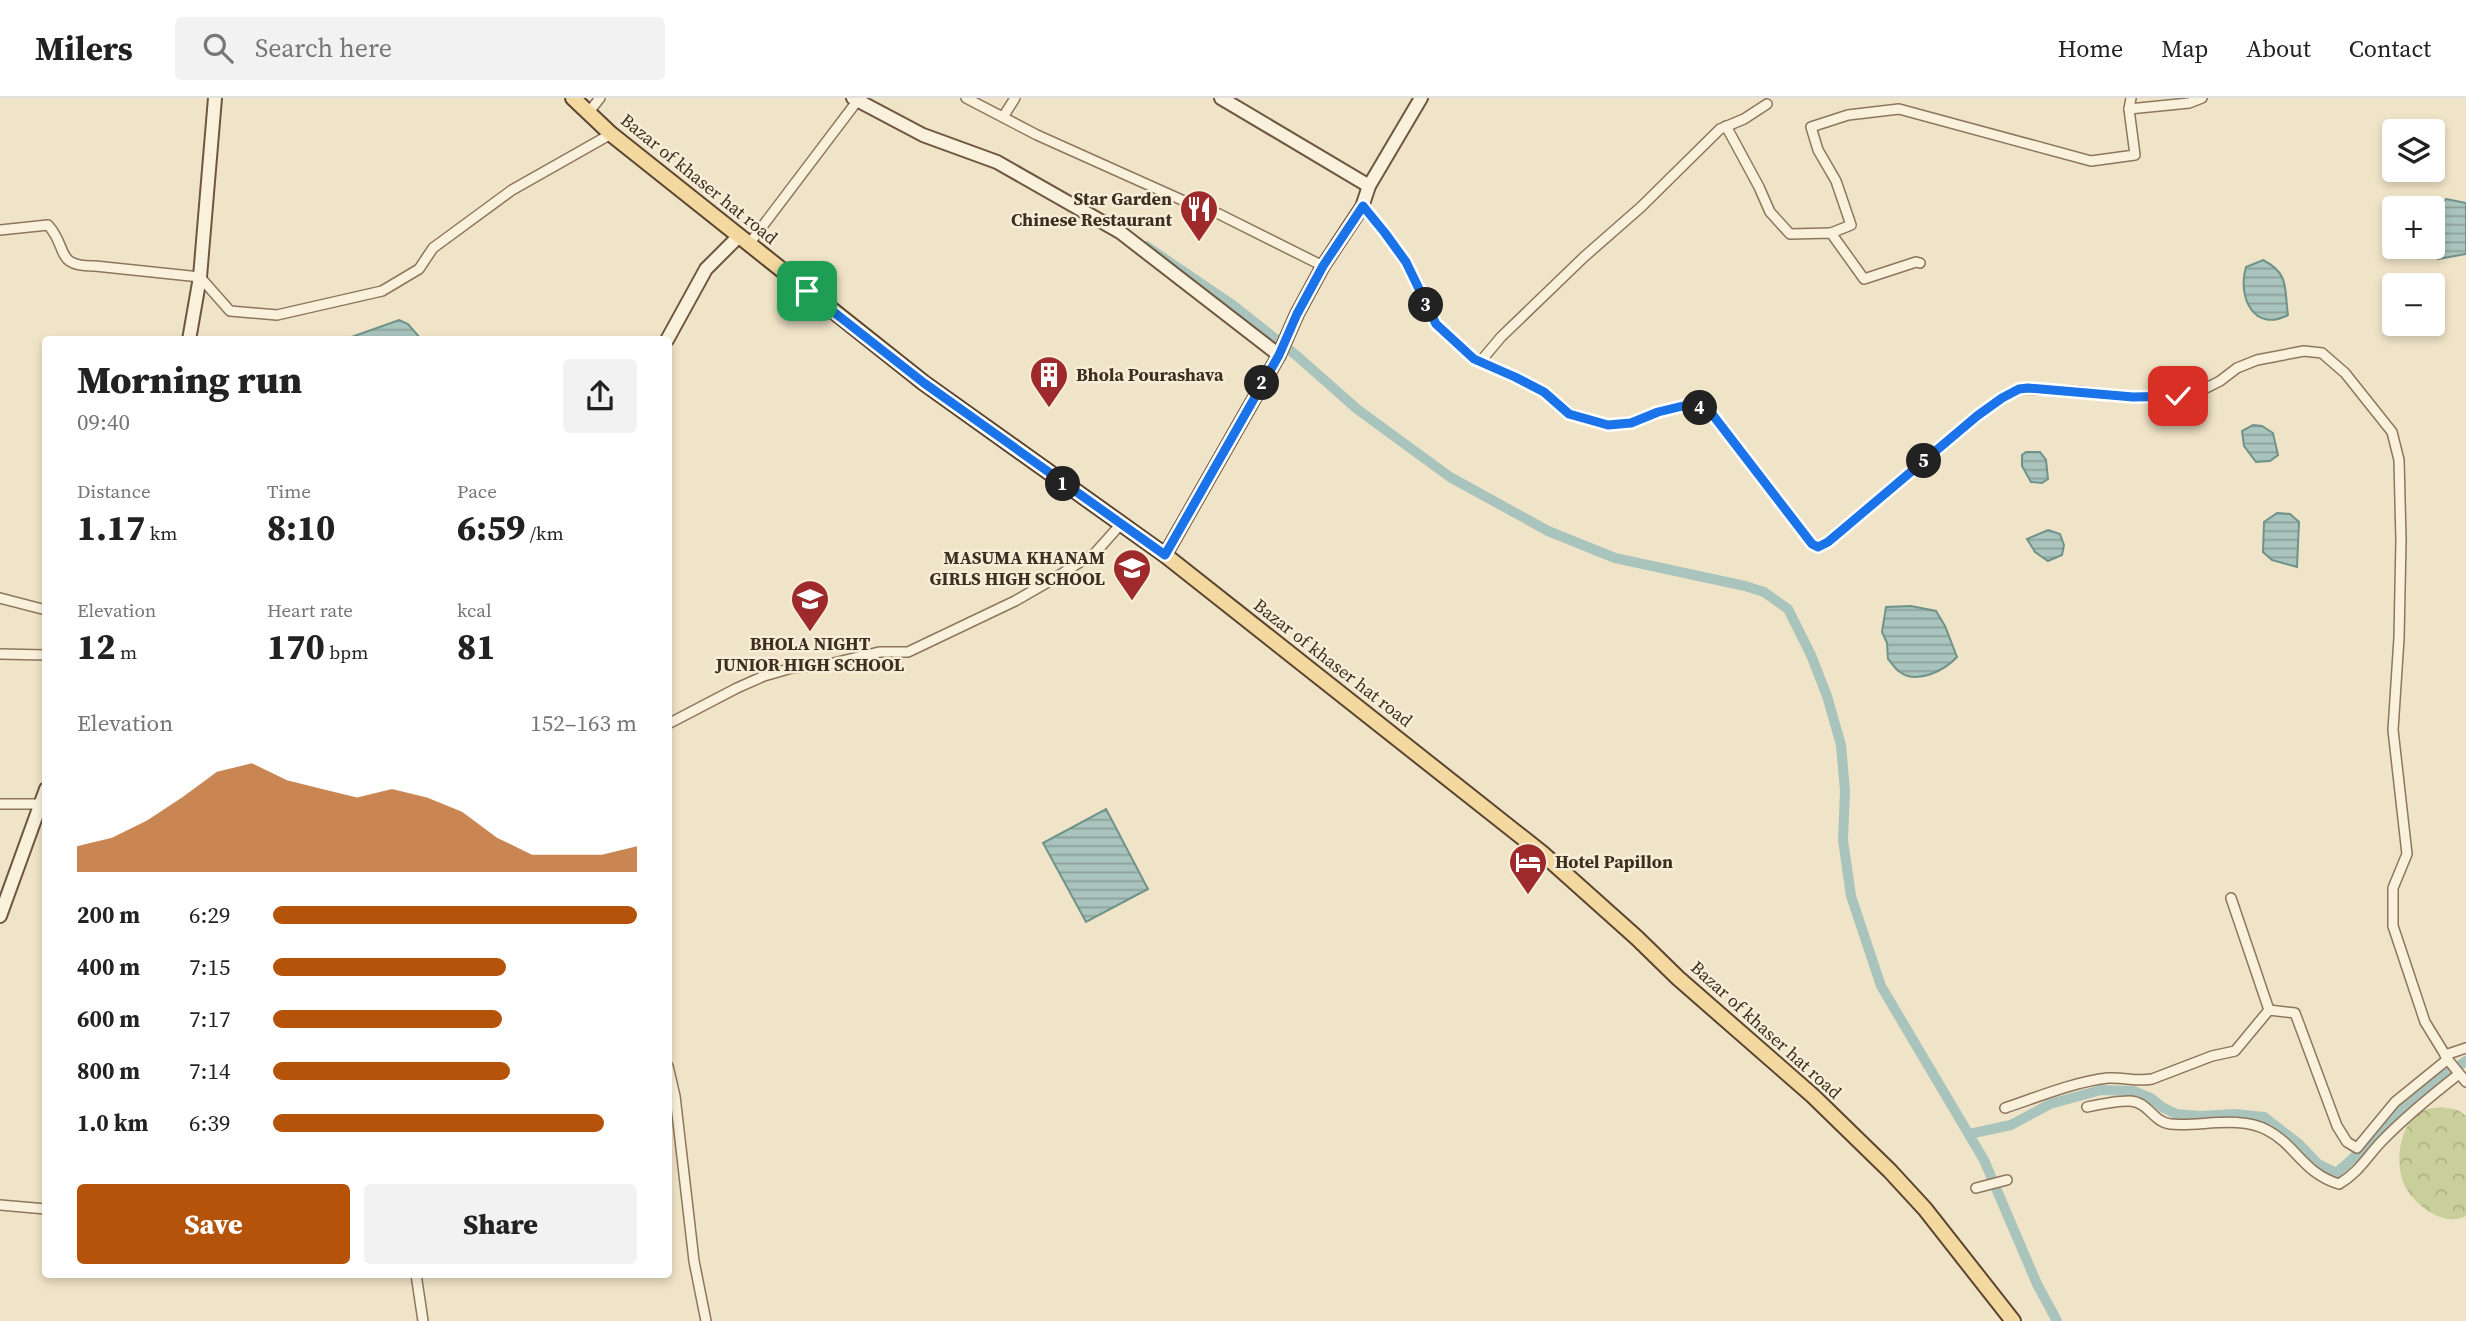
<!DOCTYPE html>
<html lang="en">
<head>
<meta charset="utf-8">
<style>
  body { margin:0; font-family:"Source Serif 4",serif; background:#f2f2f2; color:#222; height:100vh; display:flex; flex-direction:column; font-size:26px; white-space:nowrap }
  * { box-sizing:border-box; margin:0 }
  p { font-size:23px; color:#767676 }
  .icon { flex:none; width:38px; height:38px; fill:none; stroke:currentColor; stroke-width:2; stroke-linecap:round; stroke-linejoin:round }
  .map { position:relative; flex:1; overflow:hidden }
  .side { position:absolute; left:42px; top:238px; width:630px; height:942px; display:flex; flex-direction:column; background:#fff; border-radius:7px; box-shadow:0 4px 10px #0003 }
  .side>* { flex:none }
  .controls { position:absolute; left:2382px; top:21px; display:grid; gap:14px }
  .controls a { display:grid; place-items:center; width:63px; height:63px; border-radius:7px; background:#fff; box-shadow:0 4px 10px #0003; font-size:35px }
  .pin { position:absolute; display:grid; place-items:center; width:60px; height:60px; color:#fff; margin:-30px; border-radius:14px; box-shadow:0 4px 10px #0006 }
  .km { position:absolute; width:35px; height:35px; margin:-18px; border-radius:50%; background:#222; color:#fff; font-size:19px; line-height:35px; text-align:center }
  .round { display:grid; place-items:center; flex:none; width:74px; height:74px; border-radius:7px; background:#f2f2f2 }
  .head { display:flex; align-items:center; justify-content:space-between; height:119px; padding:0 35px }
  h1 { font-size:38px; font-weight:800; line-height:52px }
  .metrics { display:grid; grid-template-columns:repeat(3,1fr); gap:10px; height:119px; padding:7px 35px }
  .metrics div { display:grid; align-content:center }
  .metrics b { font-size:35px; font-weight:800 }
  .metrics small { font-size:19px; font-weight:400 }
  .metrics p { font-size:19px }
  .chart { height:196px; padding:14px 35px }
  .chart p { display:flex; justify-content:space-between }
  .chart svg { width:100%; height:126px; margin-top:7px; fill:#b45309; opacity:.7 }
  .cta { display:flex; gap:14px; margin-top:auto; padding:14px 35px }
  .cta a { flex:1; height:80px; border-radius:7px; background:#b45309; color:#fff; font-size:28px; font-weight:800; line-height:80px; text-align:center }
  .cta a+a { background:#f2f2f2; color:#222 }
  ul { padding:0 35px; list-style:none; font-size:23px }
  li { display:grid; grid-template-columns:112px 84px 1fr; align-items:center; height:52px }
  li i { height:18px; border-radius:9px; background:#b45309 }
  header { display:flex; align-items:center; gap:42px; box-sizing:border-box; height:98px; padding:0 35px; background:#fff; border-bottom:2px solid #e0e0e0 }
  header strong { font-size:33px }
  nav { display:flex; gap:38px; margin-inline-start:auto; font-size:24px }
  .search { width:490px; height:63px; background:#f2f2f2; display:flex; align-items:center; gap:18px; box-sizing:border-box; padding:0 24px; border-radius:7px; color:#767676; font-size:26px }
  .map>svg:first-child { display:block }
  .forest { fill:url(#forest-crowns) }
  .water { fill:url(#water-rules); stroke:#6f938a; stroke-width:2 }
  .lines { fill:none; stroke-linecap:round; stroke-linejoin:round }
  .canal { stroke:#a9c4bc; stroke-width:10 }
  .street-casing { stroke:#8d765c; stroke-width:12 }
  .secondary-casing { stroke:#6f573f; stroke-width:16 }
  .primary-casing { stroke:#5b4430; stroke-width:18 }
  .street { stroke:#faf1dc; stroke-width:9 }
  .secondary { stroke:#faf1dc; stroke-width:12 }
  .primary { stroke:#f3d9a0; stroke-width:14 }
  .route-casing { stroke:#fff; stroke-width:14 }
  .route { stroke:#1a73e8; stroke-width:9 }
  .labels { text-anchor:middle; stroke-width:5; stroke-linejoin:round; paint-order:stroke }
  .street-label { font-size:18px; fill:#3d2e20; stroke:#f7eed8 }
  .poi-label { font-size:18px; font-weight:bold; fill:#3d2e20; stroke:#f7eed8; text-anchor:end }
</style>
</head>
<body>
<header>
<strong>Milers</strong>
<div class="search"><svg class="icon" aria-label="search" viewBox="0 0 24 24"><circle cx="10" cy="10" r="6"/><path d="M15 15l6 6"/></svg>Search here</div>
<nav><a>Home</a><a>Map</a><a>About</a><a>Contact</a></nav>
</header>
<div class="map">
<svg width="2466" height="1223" viewBox="0 0 2466 1223">
  <defs>
    <pattern id="forest-crowns" width="20" height="18" patternUnits="userSpaceOnUse" patternTransform="scale(1.75)"><rect width="20" height="18" fill="#c9cf9b"/><path d="M2 6a3 3 0 1 1 6 0M12 15a3 3 0 1 1 6 0" fill="none" stroke="#aeb285"/></pattern>
    <pattern id="water-rules" width="6" height="5" patternUnits="userSpaceOnUse" patternTransform="scale(1.75)"><rect width="6" height="5" fill="#a9c4bc"/><path d="M0 2.5h6" fill="none" stroke="#8ba098"/></pattern>
  </defs>
  <rect width="100%" height="100%" fill="#f0e4c8"/>
  <path class="forest" d="M2441 1009 2458 1012 2466 1018V1118C2444 1129 2417 1109 2406 1090 2394 1068 2398 1029 2420 1014 2425 1011 2434 1010 2441 1009Z"/>
  <g class="water">
    <path d="M2446 101 2466 105V156L2438 161C2432 134 2428 124 2446 101Z"/>
    <path d="M2263 162C2290 176 2284 190 2288 217 2254 235 2237 199 2246 169Z"/>
    <path d="M399 222 408 226 421 241H346Z"/>
    <path d="M2253 327 2262 328 2273 335 2278 357 2270 363 2256 364 2244 348 2242 333Z"/>
    <path d="M2026 354H2040L2046 362 2048 381 2042 385 2031 384 2022 368V357Z"/>
    <path d="M2277 415 2290 416 2299 424 2297 469 2272 462 2263 454 2264 424Z"/>
    <path d="M2048 432 2060 436 2064 447 2062 457 2048 463 2035 454 2027 441Z"/>
    <path d="M1911 508 1936 513 1945 528 1957 559C1945 572 1917 587 1900 574 1895 571 1892 565 1888 561L1887 545 1882 534 1886 509Z"/>
    <path d="M1106 711 1148 791 1086 824 1043 745Z"/>
  </g>
  <g class="lines">
    <g class="canal">
      <path d="M1146 148 1234 208 1297 258 1357 311 1450 379 1548 433 1615 460 1745 488 1764 494 1788 511 1811 557 1827 598 1841 647 1845 693 1843 742 1851 798 1881 888 1984 1062 2037 1186 2057 1223"/>
      <path d="M1969 1036 2011 1027 2050 1006 2101 992 2134 993 2151 1000 2162 1009 2176 1016 2200 1018 2235 1016 2264 1019 2299 1046 2318 1066 2336 1075C2358 1058 2369 1043 2387 1024 2411 1001 2439 981 2466 963"/>
    </g>
    <defs>
      <g id="street">
        <path d="M966 0 1037 37 1193 107 1219 116 1323 168"/>
        <path d="M2129 11 2189 5 2202 0"/>
        <path d="M588 15 600 0"/>
        <path d="M1003 19 1015 0"/>
        <path d="M1726 28 1759 89 1770 114 1790 136 1831 135 1864 181 1916 164 1920 165"/>
        <path d="M1362 109 1385 135 1406 164 1436 226 1474 261 1515 279 1544 294 1569 315 1608 327 1631 325 1658 314 1687 307 1709 312 1812 446 1818 449 1828 444 1851 425 1977 318 2002 300 2019 291 2076 293 2133 299 2177 298 2198 294 2220 283 2237 270 2257 262 2304 253 2322 255 2345 275 2392 334 2399 362 2401 442 2399 540 2393 632 2407 756 2393 790V828L2425 924 2449 963 2466 984"/>
        <path d="M0 132 48 127C69 150 54 169 95 168L200 179 230 213 277 217 382 193 419 171 433 150 512 92 611 36"/>
        <path d="M1831 135 1851 127 1836 83 1818 52 1811 29 1848 17 1899 11 2091 63 2135 57 2129 11 2131 0"/>
        <path d="M749 146 858 2"/>
        <path d="M1480 264 1501 239 1584 159 1641 109 1720 31 1744 21 1767 6"/>
        <path d="M0 500 46 512"/>
        <path d="M0 556 46 557"/>
        <path d="M668 626 737 590 764 578 792 570 825 567 879 554H908L1015 503 1048 484 1095 455 1120 427"/>
        <path d="M0 706H39"/>
        <path d="M2269 912 2295 915 2337 1028 2347 1044 2357 1050 2395 1004 2448 961"/>
        <path d="M2445 957 2466 950"/>
        <path d="M668 968 675 998 694 1163 706 1223"/>
        <path d="M2087 1009C2101 1006 2115 1003 2129 1003 2148 1003 2153 1024 2170 1026 2200 1029 2239 1017 2267 1032 2296 1047 2303 1075 2339 1086 2359 1074 2366 1060 2381 1044 2405 1019 2432 997 2459 976"/>
        <path d="M2005 1010C2038 999 2073 984 2108 980 2123 979 2137 984 2152 981L2212 958 2235 953 2269 912 2231 800"/>
        <path d="M1976 1090 2007 1082"/>
        <path d="M0 1107 46 1111"/>
        <path d="M416 1176 423 1223"/>
      </g>
      <g id="secondary">
        <path d="M853 0 923 37 997 64 1120 134 1279 257"/>
        <path d="M1221 0 1369 88"/>
        <path d="M189 242 200 179 215 0"/>
        <path d="M667 242 706 171 739 138"/>
        <path d="M1165 457 1279 257 1297 216 1323 168 1362 109 1369 88 1421 0"/>
        <path d="M0 818 46 691"/>
      </g>
      <path id="primary" d="M573 0 611 36 924 285 1165 457 1542 755 1637 840 1678 880 1813 998 1890 1073 1925 1111 2013 1223"/>
    </defs>
    <use href="#street" class="street-casing"/>
    <use href="#secondary" class="secondary-casing"/>
    <use href="#primary" class="primary-casing"/>
    <use href="#street" class="street"/>
    <use href="#secondary" class="secondary"/>
    <use href="#primary" class="primary"/>
  </g>
  <g class="lines">
    <defs>
      <path id="route" d="M807 193 924 285 1165 457 1279 257 1297 216 1323 168 1363 108 1385 135 1406 164 1436 226 1474 261 1515 279 1544 294 1569 316 1608 327 1631 325 1658 314 1687 307 1709 312 1812 446 1818 449 1828 444 1977 318 2002 300 2019 291 2028 290 2133 299 2178 298"/>
    </defs>
    <use href="#route" class="route-casing"/>
    <use href="#route" class="route"/>
  </g>
  <defs>
    <symbol id="restaurant-pin" viewBox="-11 -11 22 30"><path d="M0 17L-7.5 6A9.5 9.5 0 1 1 7.5 6Z" fill="#9e2a2b" stroke="#f7eed8"/><path d="M-5-6h1v4h1v-4h1v4h1v-4h1v5L-1.5 .5V6h-2V.5L-5-1ZM5-6V6H3V1.5H1.5Q1.5-4 5-6Z" fill="#fff"/></symbol>
    <symbol id="building-pin" viewBox="-11 -11 22 30"><path d="M0 17L-7.5 6A9.5 9.5 0 1 1 7.5 6Z" fill="#9e2a2b" stroke="#f7eed8"/><path d="M-4-6H4V6H1V3H-1V6H-4ZM-2.5-4.3h1.7v1.8h-1.7ZM.8-4.3h1.7v1.8H.8ZM-2.5-1h1.7V.8h-1.7ZM.8-1h1.7V.8H.8Z" fill="#fff"/></symbol>
    <symbol id="school-pin" viewBox="-11 -11 22 30"><path d="M0 17L-7.5 6A9.5 9.5 0 1 1 7.5 6Z" fill="#9e2a2b" stroke="#f7eed8"/><path d="M0-5L7-2L0 1L-7-2ZM-4 1L0 2.5L4 1V4Q0 6-4 4Z" fill="#fff"/></symbol>
    <symbol id="hotel-pin" viewBox="-11 -11 22 30"><path d="M0 17L-7.5 6A9.5 9.5 0 1 1 7.5 6Z" fill="#9e2a2b" stroke="#f7eed8"/><path d="M-6-4.5h1.5V1H6V5H4.5V3h-9V5H-6ZM-4 0a1.8 1.8 0 1 1 3.6 0ZM.5 0V-2.5h3Q6-2.5 6 0Z" fill="#fff"/></symbol>
  </defs>
  <g fill-rule="evenodd">
    <use href="#restaurant-pin" x="1177" y="89" width="44" height="60"/>
    <use href="#building-pin" x="1027" y="255" width="44" height="60"/>
    <use href="#school-pin" x="1110" y="448" width="44" height="60"/>
    <use href="#school-pin" x="788" y="479" width="44" height="60"/>
    <use href="#hotel-pin" x="1506" y="742" width="44" height="60"/>
  </g>
  <g class="labels">
    <g class="street-label">
      <text transform="translate(699 81) rotate(39)" y="6">Bazar of khaser hat road</text>
      <text transform="translate(1333 565) rotate(38)" y="6">Bazar of khaser hat road</text>
      <text transform="translate(1766 932) rotate(42)" y="6">Bazar of khaser hat road</text>
    </g>
    <g class="poi-label">
      <text x="1172" y="107">Star Garden<tspan x="1172" dy="21">Chinese Restaurant</tspan></text>
      <text x="1076" y="283" text-anchor="start">Bhola Pourashava</text>
      <text x="1105" y="466">MASUMA KHANAM<tspan x="1105" dy="21">GIRLS HIGH SCHOOL</tspan></text>
      <text x="810" y="552" text-anchor="middle">BHOLA NIGHT<tspan x="810" dy="21">JUNIOR HIGH SCHOOL</tspan></text>
      <text x="1555" y="770" text-anchor="start">Hotel Papillon</text>
    </g>
  </g>
</svg>
<div class="controls">
<a><svg class="icon" aria-label="layers" viewBox="0 0 24 24"><path d="M12 4l9 5-9 5-9-5zM3 14l9 5 9-5"/></svg></a>
<a>+</a>
<a>−</a>
</div>
<div class="pin" style="left:807px;top:193px;background:#1e9e55"><svg class="icon" aria-label="arrive" viewBox="0 0 24 24"><path d="M6 21V4h12l-3 4 3 4H6"/></svg></div>
<div class="pin" style="left:2178px;top:298px;background:#d93025"><svg class="icon" aria-label="check" viewBox="0 0 24 24"><path d="M5 12l5 5 9-10"/></svg></div>
<b class="km" style="left:1063px;top:386px">1</b>
<b class="km" style="left:1262px;top:285px">2</b>
<b class="km" style="left:1426px;top:207px">3</b>
<b class="km" style="left:1700px;top:310px">4</b>
<b class="km" style="left:1924px;top:363px">5</b>
<section class="side">
<div class="head"><div><h1>Morning run</h1><p>09:40</p></div><a class="round"><svg class="icon" aria-label="share" viewBox="0 0 24 24"><path d="M12 15V3M7 8l5-5 5 5M5 13v7h14v-7"/></svg></a></div>
<div class="metrics">
<div><p>Distance</p><b>1.17<small> km</small></b></div>
<div><p>Time</p><b>8:10</b></div>
<div><p>Pace</p><b>6:59<small> /km</small></b></div>
</div>
<div class="metrics">
<div><p>Elevation</p><b>12<small> m</small></b></div>
<div><p>Heart rate</p><b>170<small> bpm</small></b></div>
<div><p>kcal</p><b>81</b></div>
</div>
<div class="chart"><p><span>Elevation</span>152–163 m</p>
<svg viewBox="0 0 160 44" preserveAspectRatio="none"><path d="M0 44V35L10 32L20 26L30 18L40 9L50 6L60 12L70 15L80 18L90 15L100 18L110 23L120 32L130 38L140 38L150 38L160 35V44z"/></svg>
</div>
<ul>
<li><b>200 m</b>6:29<i style="width:100%"></i></li>
<li><b>400 m</b>7:15<i style="width:64%"></i></li>
<li><b>600 m</b>7:17<i style="width:63%"></i></li>
<li><b>800 m</b>7:14<i style="width:65%"></i></li>
<li><b>1.0 km</b>6:39<i style="width:91%"></i></li>
</ul>
<div class="cta"><a>Save</a><a>Share</a></div>
</section>
</div>
</body>
</html>
